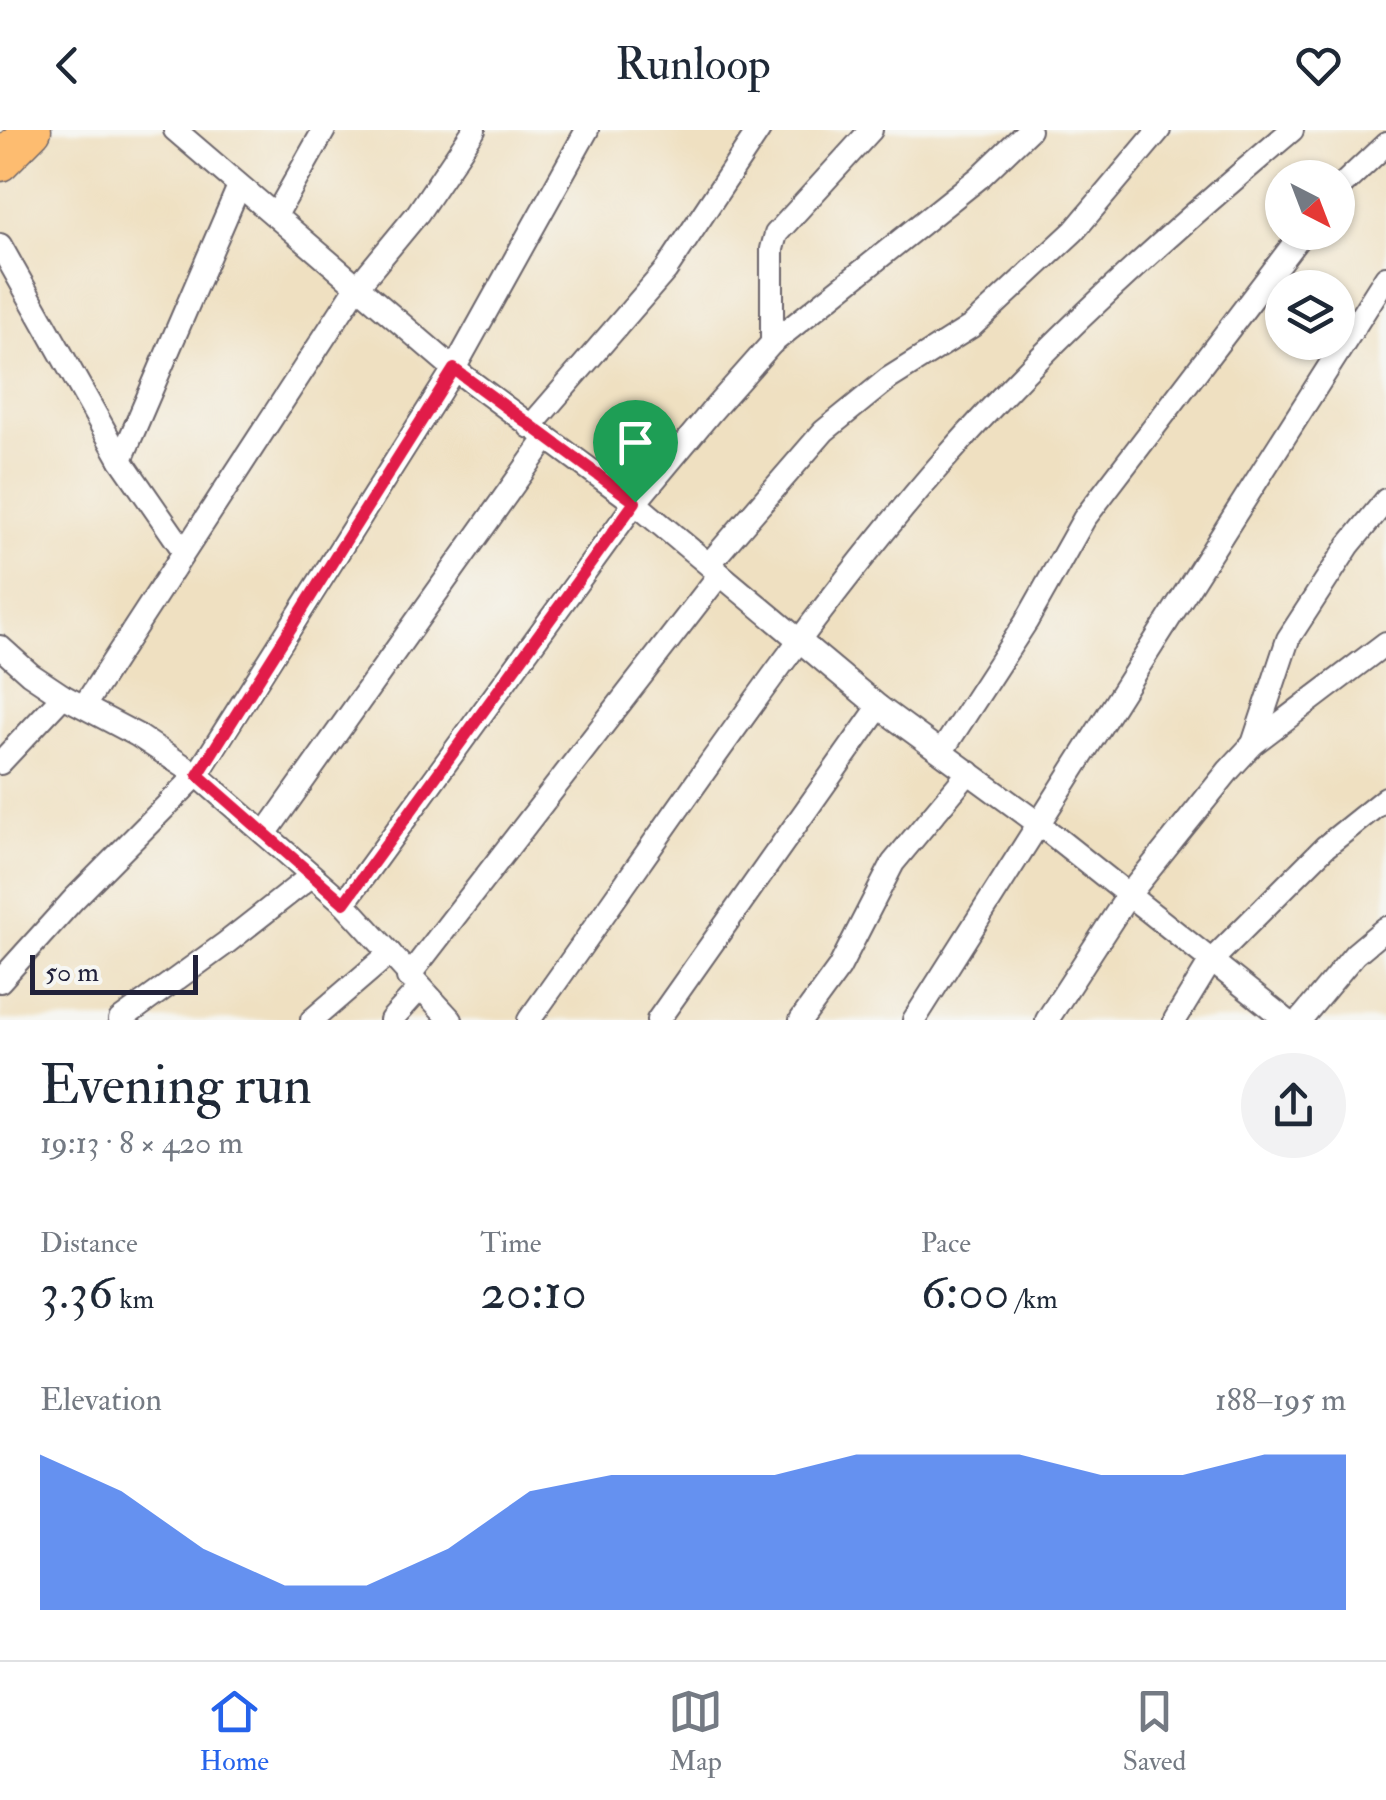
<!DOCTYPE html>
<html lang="en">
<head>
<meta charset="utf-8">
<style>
  body { margin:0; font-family:"IM FELL Double Pica",serif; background:#f2f2f3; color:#1f2937; height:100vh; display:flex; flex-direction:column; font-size:38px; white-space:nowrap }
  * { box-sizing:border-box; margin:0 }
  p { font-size:32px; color:#747a83 }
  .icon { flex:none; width:55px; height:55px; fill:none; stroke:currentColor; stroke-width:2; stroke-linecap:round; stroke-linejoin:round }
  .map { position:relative; height:890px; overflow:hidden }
  .side { display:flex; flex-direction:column; background:#fff; flex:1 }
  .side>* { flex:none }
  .needle { width:65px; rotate:138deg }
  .buttons { position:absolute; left:1265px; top:30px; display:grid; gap:20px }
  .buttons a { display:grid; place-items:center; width:90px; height:90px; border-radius:50%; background:#fff; box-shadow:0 2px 8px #0004; font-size:50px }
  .scale { position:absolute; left:30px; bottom:25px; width:168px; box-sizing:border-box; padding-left:10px; border:5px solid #22223b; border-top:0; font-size:28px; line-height:35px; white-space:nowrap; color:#22223b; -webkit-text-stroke:8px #f6f6f2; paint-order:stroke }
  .pin { position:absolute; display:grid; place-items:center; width:85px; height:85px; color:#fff; margin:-102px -42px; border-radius:50% 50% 50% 0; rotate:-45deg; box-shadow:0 0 10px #0007 }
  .pin .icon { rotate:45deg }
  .round { display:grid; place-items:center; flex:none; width:105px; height:105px; border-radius:52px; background:#f2f2f3 }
  .overview { display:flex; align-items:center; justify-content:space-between; height:170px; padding:0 40px }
  h1 { font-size:55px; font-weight:600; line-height:75px }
  .metrics { display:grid; grid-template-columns:repeat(3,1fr); gap:15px; height:170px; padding:10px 40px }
  .metrics div { display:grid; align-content:center }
  .metrics b { font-size:50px; font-weight:600 }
  .metrics small { font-size:28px; font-weight:400 }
  .metrics p { font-size:28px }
  .chart { height:280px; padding:20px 40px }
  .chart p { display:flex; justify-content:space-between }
  .chart svg { width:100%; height:180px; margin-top:10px; fill:#2563eb; opacity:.7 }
  header { display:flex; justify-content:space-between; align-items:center; height:130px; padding:0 40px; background:#fff; font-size:45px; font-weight:600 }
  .tabs { display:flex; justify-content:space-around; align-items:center; height:140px; border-top:2px solid #e0e1e3; background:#fff; font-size:28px; color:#747a83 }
  .tabs a { display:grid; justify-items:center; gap:5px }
  .tabs .active { color:#2563eb }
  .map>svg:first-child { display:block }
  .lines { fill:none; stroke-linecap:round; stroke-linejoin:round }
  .minor-casing { stroke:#6a646a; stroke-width:26 }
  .trunk-casing { stroke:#6a646a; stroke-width:41 }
  .minor { stroke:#fff; stroke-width:22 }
  .trunk { stroke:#fdbc70; stroke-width:38 }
  .route-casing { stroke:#fff; stroke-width:20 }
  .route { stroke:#e11d48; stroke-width:12 }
</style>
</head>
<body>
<header><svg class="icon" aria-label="back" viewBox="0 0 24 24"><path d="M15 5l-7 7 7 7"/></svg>Runloop<svg class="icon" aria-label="heart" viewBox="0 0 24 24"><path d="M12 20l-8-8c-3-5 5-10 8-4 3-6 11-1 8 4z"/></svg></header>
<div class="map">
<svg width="1386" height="890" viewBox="0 0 1386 890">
  <rect width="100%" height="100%" fill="#f6f6f2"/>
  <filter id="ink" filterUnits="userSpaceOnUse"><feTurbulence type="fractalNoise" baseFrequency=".01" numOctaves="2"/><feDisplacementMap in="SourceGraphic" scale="20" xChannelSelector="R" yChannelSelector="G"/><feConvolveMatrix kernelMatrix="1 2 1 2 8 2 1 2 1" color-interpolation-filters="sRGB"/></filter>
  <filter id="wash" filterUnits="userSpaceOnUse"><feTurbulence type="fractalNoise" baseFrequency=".0048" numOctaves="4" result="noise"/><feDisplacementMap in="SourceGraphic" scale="40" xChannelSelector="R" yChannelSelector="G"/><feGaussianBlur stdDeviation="2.25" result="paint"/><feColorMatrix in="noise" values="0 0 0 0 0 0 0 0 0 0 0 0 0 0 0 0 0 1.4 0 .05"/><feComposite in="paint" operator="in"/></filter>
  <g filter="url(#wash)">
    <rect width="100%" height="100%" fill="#efe0c1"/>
  </g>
  <g filter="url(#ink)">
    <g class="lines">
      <defs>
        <g id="minor">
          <path d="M175 0 454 239 635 373 879 577 1039 694 1286 890"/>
          <path d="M1338 59 1386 14"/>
          <path d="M276 85 324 0"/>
          <path d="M0 115 121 330 184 421"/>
          <path d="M772 213V119L776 104 871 0"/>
          <path d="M530 297 666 140 759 0"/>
          <path d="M121 330 239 56"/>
          <path d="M709 434 824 301 888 249 972 196 1074 101 1159 0"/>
          <path d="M0 517 30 544 63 566 137 605 197 645 344 773 451 890"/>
          <path d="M84 576 357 157 418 83 474 0"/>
          <path d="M1253 614 1288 509 1349 415 1386 370"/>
          <path d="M942 621 1026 492 1084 389 1303 102"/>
          <path d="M0 633 63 566"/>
          <path d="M265 704 546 309"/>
          <path d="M344 773 635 373 711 282 772 213 980 47 1029 0"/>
          <path d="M408 847 720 444"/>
          <path d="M0 851 74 769 197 645 454 239 587 0"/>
          <path d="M120 890 226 813 311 746"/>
          <path d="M312 890 390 823"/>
          <path d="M391 890 420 858"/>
          <path d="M529 890C664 702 793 503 945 329 1050 209 1171 102 1292 0"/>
          <path d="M658 890 879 577"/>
          <path d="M801 890 839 838 893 733 969 642"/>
          <path d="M914 890 1386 147"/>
          <path d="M1047 890 1127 767 1229 640 1253 614 1386 513"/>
          <path d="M1175 890 1211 831 1325 717 1386 668"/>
          <path d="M1300 890 1355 824 1386 798"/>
        </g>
        <path id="trunk" d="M0 32 32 0"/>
      </defs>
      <use href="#minor" class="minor-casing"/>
      <use href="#trunk" class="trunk-casing"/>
      <use href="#minor" class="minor"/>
      <use href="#trunk" class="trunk"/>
    </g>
  </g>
  <g class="lines" filter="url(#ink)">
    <defs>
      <path id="route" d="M454 239 635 372 344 773 198 645Z"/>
    </defs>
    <use href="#route" class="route-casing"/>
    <use href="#route" class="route"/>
  </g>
</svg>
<div class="buttons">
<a><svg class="needle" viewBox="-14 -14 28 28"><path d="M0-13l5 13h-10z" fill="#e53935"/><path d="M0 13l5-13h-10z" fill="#747a83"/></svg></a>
<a><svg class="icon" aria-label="layers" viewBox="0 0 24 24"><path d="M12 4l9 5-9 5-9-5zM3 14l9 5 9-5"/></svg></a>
</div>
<div class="scale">50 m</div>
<div class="pin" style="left:635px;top:372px;background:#1e9e55"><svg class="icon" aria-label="arrive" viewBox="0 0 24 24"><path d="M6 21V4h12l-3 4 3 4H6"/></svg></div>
</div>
<section class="side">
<div class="overview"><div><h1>Evening run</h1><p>19:13 · 8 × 420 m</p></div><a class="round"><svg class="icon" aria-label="share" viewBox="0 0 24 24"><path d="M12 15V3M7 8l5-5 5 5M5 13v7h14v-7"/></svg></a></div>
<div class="metrics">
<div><p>Distance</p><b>3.36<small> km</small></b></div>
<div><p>Time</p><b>20:10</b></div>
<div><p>Pace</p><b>6:00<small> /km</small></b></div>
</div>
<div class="chart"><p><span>Elevation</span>188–195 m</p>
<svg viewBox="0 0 160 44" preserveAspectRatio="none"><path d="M0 44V6L10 15L20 29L30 38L40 38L50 29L60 15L70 11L80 11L90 11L100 6L110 6L120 6L130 11L140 11L150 6L160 6V44z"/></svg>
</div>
</section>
<nav class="tabs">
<a class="active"><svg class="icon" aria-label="home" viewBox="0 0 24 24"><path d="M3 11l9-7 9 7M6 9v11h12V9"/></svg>Home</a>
<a><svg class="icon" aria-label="map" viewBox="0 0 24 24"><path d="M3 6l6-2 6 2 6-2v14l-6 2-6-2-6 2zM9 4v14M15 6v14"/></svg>Map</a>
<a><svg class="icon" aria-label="saved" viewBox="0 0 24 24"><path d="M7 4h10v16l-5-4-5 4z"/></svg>Saved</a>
</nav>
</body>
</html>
